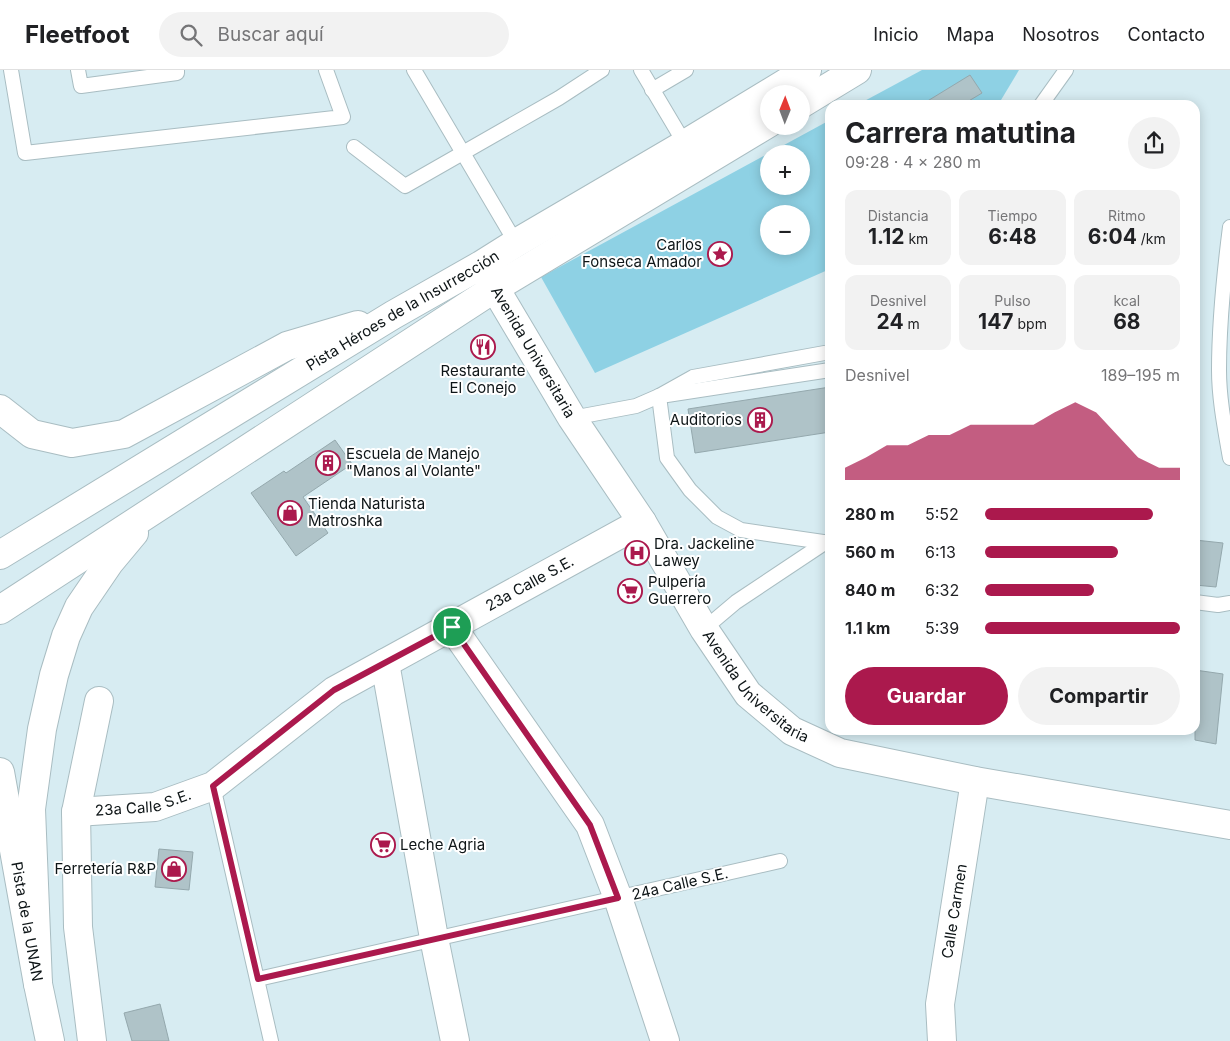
<!DOCTYPE html>
<html lang="es">
<head>
<meta charset="utf-8">
<style>
  body { margin:0; font-family:Inter,sans-serif; background:#f2f2f2; color:#202124; height:100vh; display:flex; flex-direction:column; font-size:19px; white-space:nowrap }
  * { box-sizing:border-box; margin:0 }
  p { font-size:16px; color:#757577 }
  .icon { flex:none; width:28px; height:28px; fill:none; stroke:currentColor; stroke-width:2; stroke-linecap:round; stroke-linejoin:round }
  .map { position:relative; flex:1; overflow:hidden }
  .panel { position:absolute; left:825px; top:30px; width:375px; height:635px; display:flex; flex-direction:column; background:#fff; border-radius:15px; box-shadow:0 2px 12px #0003 }
  .panel>* { flex:none }
  .needle { width:32px; rotate:1deg }
  .controls { position:absolute; left:760px; top:15px; display:grid; gap:10px }
  .controls a { display:grid; place-items:center; width:50px; height:50px; border-radius:50%; background:#fff; box-shadow:0 2px 12px #0003; font-size:25px }
  .pin { position:absolute; display:grid; place-items:center; width:42px; height:42px; color:#fff; margin:-21px; border:2px solid #fff; border-radius:50%; box-shadow:0 1px 5px #0007 }
  .round { display:grid; place-items:center; flex:none; width:52px; height:52px; border-radius:26px; background:#f2f2f2 }
  .overview { display:flex; align-items:center; justify-content:space-between; height:85px; padding:0 20px }
  h1 { font-size:28px; font-weight:700; line-height:38px }
  .stats { display:grid; grid-template-columns:repeat(3,1fr); gap:8px; height:85px; padding:5px 20px }
  .stats div { display:grid; align-content:center; border-radius:12px; background:#f2f2f2; text-align:center }
  .stats b { font-size:21px; font-weight:700 }
  .stats small { font-size:14px; font-weight:400 }
  .stats p { font-size:14px }
  .chart { height:140px; padding:10px 20px }
  .chart p { display:flex; justify-content:space-between }
  .chart svg { width:100%; height:90px; margin-top:5px; fill:#ab194d; opacity:.7 }
  .action { display:flex; gap:10px; margin-top:auto; padding:10px 20px }
  .action a { flex:1; height:58px; border-radius:30px; background:#ab194d; color:#fff; font-size:20px; font-weight:700; line-height:58px; text-align:center }
  .action a+a { background:#f2f2f2; color:#202124 }
  ul { padding:0 20px; list-style:none; font-size:16px }
  li { display:grid; grid-template-columns:80px 60px 1fr; align-items:center; height:38px }
  li i { height:12px; border-radius:6px; background:#ab194d }
  header { display:flex; align-items:center; gap:30px; box-sizing:border-box; height:70px; padding:0 25px; background:#fff; border-bottom:1px solid #e0e0e0 }
  header strong { font-size:24px }
  nav { display:flex; gap:28px; margin-inline-start:auto; font-size:18px }
  .search { width:350px; height:45px; background:#f2f2f2; display:flex; align-items:center; gap:12px; box-sizing:border-box; padding:0 18px; border-radius:28px; color:#757577; font-size:19px }
  .map>svg:first-child { display:block }
  .green { fill:#8ed1e4; fill-rule:evenodd }
  .building { fill:#afc3c8; stroke:#94a8ad }
  .lines { fill:none; stroke-linecap:round; stroke-linejoin:round }
  .service-casing { stroke:#a9bdc2; stroke-width:16 }
  .minor-casing { stroke:#a9bdc2; stroke-width:30 }
  .tertiary-casing { stroke:#a9bdc2; stroke-width:30 }
  .secondary-casing { stroke:#a9bdc2; stroke-width:30 }
  .primary-casing { stroke:#a9bdc2; stroke-width:30 }
  .service { stroke:#fff; stroke-width:14 }
  .minor { stroke:#fff; stroke-width:28 }
  .tertiary { stroke:#fff; stroke-width:28 }
  .secondary { stroke:#fff; stroke-width:28 }
  .primary { stroke:#fff; stroke-width:28 }
  .route-casing { stroke:#fff; stroke-width:10 }
  .route { stroke:#ab194d; stroke-width:6 }
  .labels { text-anchor:middle; stroke-width:4; stroke-linejoin:round; paint-order:stroke }
  .poi-label { font-size:15px; fill:#0e1517; stroke:#fff; text-anchor:start }
  .street-label { font-size:15px; fill:#0e1517; stroke:#fff }
</style>
</head>
<body>
<header>
<strong>Fleetfoot</strong>
<div class="search"><svg class="icon" aria-label="search" viewBox="0 0 24 24"><circle cx="10" cy="10" r="6"/><path d="M15 15l6 6"/></svg>Buscar aquí</div>
<nav><a>Inicio</a><a>Mapa</a><a>Nosotros</a><a>Contacto</a></nav>
</header>
<div class="map">
<svg width="1230" height="971" viewBox="0 0 1230 971">
  <rect width="100%" height="100%" fill="#d7ecf2"/>
  <g class="green">
    <path d="M922 0H1019L998 35H857Z"/>
    <path d="M830 50V199L595 303 541 207ZM769 84H801V116H769ZM769 144H801V176H769Z"/>
  </g>
  <g class="building">
    <path d="M970 5 982 23 962 35H921Z"/>
    <path d="M830 317V362L695 383 688 339Z"/>
    <path d="M335 370 352 394 303 427 328 463 296 486 251 423 284 401 286 403Z"/>
    <path d="M1195 470 1223 473 1216 517 1195 515Z"/>
    <path d="M1195 600 1223 604 1216 674 1195 670Z"/>
    <path d="M159 779 193 782 189 820 155 817Z"/>
    <path d="M160 934 169 971H132L124 943Z"/>
  </g>
  <g class="lines">
    <defs>
      <g id="service">
        <path d="M11 0 25 83 343 47 326 0"/>
        <path d="M78 0 81 16 177 3V0"/>
        <path d="M414 0 516 173"/>
        <path d="M641 0 685 74"/>
        <path d="M652 20 686 0"/>
        <path d="M1041 35 1066 0"/>
        <path d="M354 77 405 116 559 28 602 0"/>
        <path d="M1230 157C1224 204 1219 252 1219 300 1219 329 1225 359 1230 388"/>
        <path d="M667 325 830 300"/>
        <path d="M659 326 667 388 690 420 717 447 741 460 830 473"/>
        <path d="M572 348 636 336 659 326 693 307 830 282"/>
        <path d="M1195 532 1218 535 1230 533"/>
        <path d="M704 559 736 532 826 472"/>
        <path d="M213 716 271 971"/>
        <path d="M258 909 780 791"/>
      </g>
      <g id="minor">
        <path d="M452 557 590 755 618 828 665 971"/>
        <path d="M385 593 434 868 455 971"/>
        <path id="s1" d="M76 742 155 737 213 716 334 621 642 452"/>
        <path d="M92 971 78 857 76 742 99 631"/>
        <path id="s2" d="M942 971 940 934 975 711"/>
      </g>
      <g id="tertiary">
        <path id="s3" d="M483 198 572 348 642 452 704 559 748 624 792 661 840 683 975 711 1230 755"/>
      </g>
      <g id="secondary">
        <path id="s4" d="M0 702 38 914 50 971"/>
      </g>
      <g id="primary">
        <path d="M801 34 857 0"/>
        <path d="M0 339 32 364 72 373 124 364 287 276 358 255"/>
        <path id="s5" d="M0 485 393 245 481 195 516 173 685 74 807 0"/>
        <path d="M0 540 495 218 769 53"/>
        <path d="M38 914 31 739 42 659 54 605 66 566 79 537 109 493 134 463"/>
      </g>
    </defs>
    <use href="#service" class="service-casing"/>
    <use href="#minor" class="minor-casing"/>
    <use href="#tertiary" class="tertiary-casing"/>
    <use href="#secondary" class="secondary-casing"/>
    <use href="#primary" class="primary-casing"/>
    <use href="#service" class="service"/>
    <use href="#minor" class="minor"/>
    <use href="#tertiary" class="tertiary"/>
    <use href="#secondary" class="secondary"/>
    <use href="#primary" class="primary"/>
  </g>
  <g class="lines">
    <defs>
      <path id="route" d="M452 557 590 755 618 828 258 909 213 716 334 620Z"/>
    </defs>
    <use href="#route" class="route-casing"/>
    <use href="#route" class="route"/>
  </g>
  <defs>
    <symbol id="sight-ring" viewBox="-11 -11 22 22"><circle r="9.5" fill="#fff" stroke="#ab194d" stroke-width="1.5"/><path d="M0-6L1.8-2.2L6-1.7L2.9 1.2L3.7 5.4L0 3.3L-3.7 5.4L-2.9 1.2L-6-1.7L-1.8-2.2Z" fill="#ab194d"/></symbol>
    <symbol id="restaurant-ring" viewBox="-11 -11 22 22"><circle r="9.5" fill="#fff" stroke="#ab194d" stroke-width="1.5"/><path d="M-5-6h1v4h1v-4h1v4h1v-4h1v5L-1.5 .5V6h-2V.5L-5-1ZM5-6V6H3V1.5H1.5Q1.5-4 5-6Z" fill="#ab194d"/></symbol>
    <symbol id="building-ring" viewBox="-11 -11 22 22"><circle r="9.5" fill="#fff" stroke="#ab194d" stroke-width="1.5"/><path d="M-4-6H4V6H1V3H-1V6H-4ZM-2.5-4.3h1.7v1.8h-1.7ZM.8-4.3h1.7v1.8H.8ZM-2.5-1h1.7V.8h-1.7ZM.8-1h1.7V.8H.8Z" fill="#ab194d"/></symbol>
    <symbol id="shop-ring" viewBox="-11 -11 22 22"><circle r="9.5" fill="#fff" stroke="#ab194d" stroke-width="1.5"/><path d="M-5-2.5h2.3a2.7 3.5 0 0 1 5.4 0H5L5.5 6h-11ZM-1.5-2.5h3a1.5 2.3 0 0 0-3 0Z" fill="#ab194d"/></symbol>
    <symbol id="hospital-ring" viewBox="-11 -11 22 22"><circle r="9.5" fill="#fff" stroke="#ab194d" stroke-width="1.5"/><path d="M-5-5h3v3.5h4V-5h3V5h-3V1.5h-4V5h-3Z" fill="#ab194d"/></symbol>
    <symbol id="supermarket-ring" viewBox="-11 -11 22 22"><circle r="9.5" fill="#fff" stroke="#ab194d" stroke-width="1.5"/><path d="M-6-5.5h2.5l.6 2H6L4.5 2H-2.5L-4.4-4H-6ZM-1.5 3.2a1.3 1.3 0 1 0 .1 0ZM3 3.2a1.3 1.3 0 1 0 .1 0Z" fill="#ab194d"/></symbol>
  </defs>
  <g fill-rule="evenodd">
    <use href="#sight-ring" x="706" y="170" width="28" height="28"/>
    <use href="#restaurant-ring" x="469" y="263" width="28" height="28"/>
    <use href="#building-ring" x="746" y="336" width="28" height="28"/>
    <use href="#building-ring" x="314" y="379" width="28" height="28"/>
    <use href="#shop-ring" x="276" y="429" width="28" height="28"/>
    <use href="#hospital-ring" x="623" y="469" width="28" height="28"/>
    <use href="#supermarket-ring" x="616" y="507" width="28" height="28"/>
    <use href="#supermarket-ring" x="369" y="761" width="28" height="28"/>
    <use href="#shop-ring" x="160" y="785" width="28" height="28"/>
  </g>
  <g class="labels">
    <g class="poi-label">
      <text x="702" y="180" text-anchor="end">Carlos<tspan x="702" dy="17">Fonseca Amador</tspan></text>
      <text x="483" y="306" text-anchor="middle">Restaurante<tspan x="483" dy="17">El Conejo</tspan></text>
      <text x="742" y="355" text-anchor="end">Auditorios</text>
      <text x="346" y="389">Escuela de Manejo<tspan x="346" dy="17">"Manos al Volante"</tspan></text>
      <text x="308" y="439">Tienda Naturista<tspan x="308" dy="17">Matroshka</tspan></text>
      <text x="654" y="479">Dra. Jackeline<tspan x="654" dy="17">Lawey</tspan></text>
      <text x="648" y="517">Pulpería<tspan x="648" dy="17">Guerrero</tspan></text>
      <text x="400" y="780">Leche Agria</text>
      <text x="156" y="804" text-anchor="end">Ferretería R&amp;P</text>
    </g>
    <g class="street-label">
      <text dy="5" stroke="none"><textPath href="#s5" startOffset="471">Pista Héroes de la Insurrección</textPath></text>
      <text dy="5" stroke="none"><textPath href="#s3" startOffset="98">Avenida Universitaria</textPath></text>
      <text dy="5" stroke="none"><textPath href="#s1" startOffset="518">23a Calle S.E.</textPath></text>
      <text dy="5" stroke="none"><textPath href="#s3" startOffset="502">Avenida Universitaria</textPath></text>
      <text dy="5" stroke="none"><textPath href="#s1" startOffset="68">23a Calle S.E.</textPath></text>
      <text transform="translate(680 814) rotate(-13)" y="5">24a Calle S.E.</text>
      <text dy="5" stroke="none"><textPath href="#s2" startOffset="131">Calle Carmen</textPath></text>
      <text dy="5" stroke="none"><textPath href="#s4" startOffset="152">Pista de la UNAN</textPath></text>
    </g>
  </g>
</svg>
<div class="controls">
<a><svg class="needle" viewBox="-14 -14 28 28"><path d="M0-13l5 13h-10z" fill="#e53935"/><path d="M0 13l5-13h-10z" fill="#757577"/></svg></a>
<a>+</a>
<a>−</a>
</div>
<div class="pin" style="left:452px;top:557px;background:#1e9e55"><svg class="icon" aria-label="arrive" viewBox="0 0 24 24"><path d="M6 21V4h12l-3 4 3 4H6"/></svg></div>
<section class="panel">
<div class="overview"><div><h1>Carrera matutina</h1><p>09:28 · 4 × 280 m</p></div><a class="round"><svg class="icon" aria-label="share" viewBox="0 0 24 24"><path d="M12 15V3M7 8l5-5 5 5M5 13v7h14v-7"/></svg></a></div>
<div class="stats">
<div><p>Distancia</p><b>1.12<small> km</small></b></div>
<div><p>Tiempo</p><b>6:48</b></div>
<div><p>Ritmo</p><b>6:04<small> /km</small></b></div>
</div>
<div class="stats">
<div><p>Desnivel</p><b>24<small> m</small></b></div>
<div><p>Pulso</p><b>147<small> bpm</small></b></div>
<div><p>kcal</p><b>68</b></div>
</div>
<div class="chart"><p><span>Desnivel</span>189–195 m</p>
<svg viewBox="0 0 160 44" preserveAspectRatio="none"><path d="M0 44V38L10 33L20 27L30 27L40 22L50 22L60 17L70 17L80 17L90 17L100 11L110 6L120 11L130 22L140 33L150 38L160 38V44z"/></svg>
</div>
<ul>
<li><b>280 m</b>5:52<i style="width:86%"></i></li>
<li><b>560 m</b>6:13<i style="width:68%"></i></li>
<li><b>840 m</b>6:32<i style="width:56%"></i></li>
<li><b>1.1 km</b>5:39<i style="width:100%"></i></li>
</ul>
<div class="action"><a>Guardar</a><a>Compartir</a></div>
</section>
</div>
</body>
</html>
